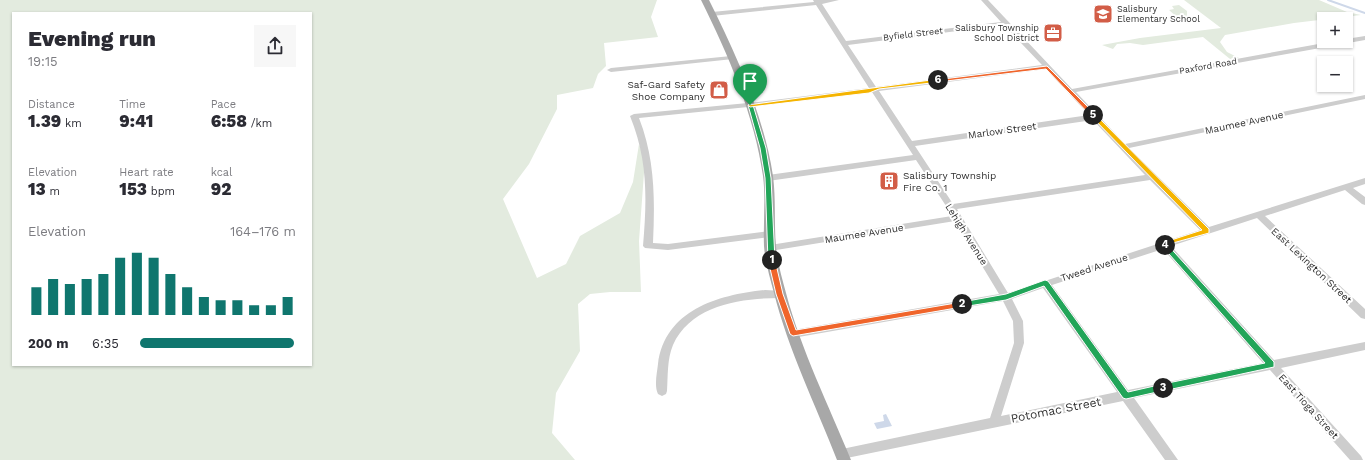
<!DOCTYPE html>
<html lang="en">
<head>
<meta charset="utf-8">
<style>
  body { margin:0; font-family:"Work Sans",sans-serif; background:#f7f7f7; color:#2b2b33; height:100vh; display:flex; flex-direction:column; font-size:15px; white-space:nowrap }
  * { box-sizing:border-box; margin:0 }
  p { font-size:13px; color:#7c7c81 }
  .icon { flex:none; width:22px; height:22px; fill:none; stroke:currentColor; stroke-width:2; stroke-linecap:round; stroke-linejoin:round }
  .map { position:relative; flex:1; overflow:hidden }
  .sheet { position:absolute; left:12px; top:12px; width:300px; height:354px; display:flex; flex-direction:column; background:#fff; border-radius:0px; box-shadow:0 1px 3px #0004 }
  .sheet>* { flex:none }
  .buttons { position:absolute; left:1317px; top:12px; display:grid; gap:8px }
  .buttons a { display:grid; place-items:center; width:36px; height:36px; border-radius:0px; background:#fff; box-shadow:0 1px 3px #0004; font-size:20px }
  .pin { position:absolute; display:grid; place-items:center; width:34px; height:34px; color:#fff; margin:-41px -17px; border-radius:50% 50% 50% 0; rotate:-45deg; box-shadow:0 0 4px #0007 }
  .pin .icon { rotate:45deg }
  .km { position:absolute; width:20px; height:20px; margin:-10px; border-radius:50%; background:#222; color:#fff; font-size:11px; line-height:20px; text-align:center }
  .round { display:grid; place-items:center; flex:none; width:42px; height:42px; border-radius:0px; background:#f7f7f7 }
  .overview { display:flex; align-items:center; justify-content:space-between; height:68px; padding:0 16px }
  h1 { font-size:22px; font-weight:800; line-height:30px }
  .stats { display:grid; grid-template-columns:repeat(3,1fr); gap:6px; height:68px; padding:4px 16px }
  .stats div { display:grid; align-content:center }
  .stats b { font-size:17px; font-weight:800 }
  .stats small { font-size:11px; font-weight:400 }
  .stats p { font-size:11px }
  .chart { height:112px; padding:8px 16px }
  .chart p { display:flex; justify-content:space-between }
  .chart svg { width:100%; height:72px; margin-top:4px; stroke:#0f766e; stroke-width:6 }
  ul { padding:0 16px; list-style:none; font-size:13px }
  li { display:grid; grid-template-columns:64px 48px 1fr; align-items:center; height:30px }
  li i { height:10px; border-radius:5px; background:#0f766e }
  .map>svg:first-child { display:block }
  .green { fill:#e3ebdf; fill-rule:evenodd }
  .water { fill:#ced8e9 }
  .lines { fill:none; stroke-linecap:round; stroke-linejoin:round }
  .stream { stroke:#ced8e9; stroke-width:2 }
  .minor { fill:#cdcdcd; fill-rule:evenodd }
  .major { fill:#a8a8a8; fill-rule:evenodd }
  .split-1 { fill:#22a559; stroke:#fff }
  .split-2 { fill:#f0652b; stroke:#fff }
  .split-3 { fill:#22a559; stroke:#fff }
  .split-4 { fill:#22a559; stroke:#fff }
  .split-5 { fill:#f5b400; stroke:#fff }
  .split-6 { fill:#f0652b; stroke:#fff }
  .split-7 { fill:#f5b400; stroke:#fff }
  .labels { text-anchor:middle; stroke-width:4; stroke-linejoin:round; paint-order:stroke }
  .far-poi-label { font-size:9px; fill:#303030; stroke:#fff; text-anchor:start }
  .far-street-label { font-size:9px; fill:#303030; stroke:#fff }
  .poi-label { font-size:10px; fill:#303030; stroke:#fff; text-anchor:end }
  .street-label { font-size:10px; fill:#303030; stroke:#fff }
  .near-street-label { font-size:12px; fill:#303030; stroke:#fff }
</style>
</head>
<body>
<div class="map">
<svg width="1365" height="460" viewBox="0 0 1365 460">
  <rect width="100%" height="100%" fill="#fff"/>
  <g class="green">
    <path d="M0 0H657L651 17 658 37 604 43 606 66 598 74 593 88 557 95V109L529 164 503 199 537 278 566 264 580 236 620 213 633 182 639 144 645 159 639 241 641 292H610L590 294 578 304 580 351 556 393 552 433 575 460H0ZM13 13H311V365H13Z"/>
    <path d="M1184 0H1319L1347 12 1361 15 1294 23 1225 35 1220 42 1227 52 1239 58 1230 59 1203 37 1143 45 1130 43 1117 44 1113 49 1102 45 1140 38 1221 28Z"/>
    <path d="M1179 5 1187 11V21L1178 18 1169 10 1174 9 1172 6Z"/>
  </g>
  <path class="water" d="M886 414 892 426 877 429 874 423 884 421 883 415Z"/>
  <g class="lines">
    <path class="stream" d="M1328 0 1365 13"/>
    <g class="minor">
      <path d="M813 0H839L822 4 846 41 1001 22 981 0H988L1072 89 1335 41H1346V39L1365 36V40L1076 92 1125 144 1365 95V99L1129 148 1209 227 1365 178V184L1353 188 1365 197V205L1362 204 1345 190 1265 216 1365 309V319L1361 318 1257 218 1171 246 1274 360 1365 342V350L1281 368 1361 456 1363 460H1350L1270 370 1134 398 1178 460H1165L1123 401 842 459 838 458 836 454 838 450 842 449 990 418 1014 343 1013 321 1003 301 793 338 789 337 788 334 789 331 793 330 999 294 955 221 770 251 767 250 765 248 767 246 770 245 952 216 948 209 916 160 768 181 765 180 764 178 765 176 768 175 913 155 872 92 758 106 639 118C655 159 655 199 653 243L668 244 769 231 774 234 769 237 668 250 645 248 643 246C647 199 648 160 630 116L634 114 758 102 869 88 816 5 712 16 709 14 712 12 814 2ZM1004 25 1042 65 876 87 848 45ZM1046 69 1089 115 912 141 879 91ZM1093 120 1145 175 953 204 915 146ZM1150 180 1200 230 1008 293 957 209ZM1163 249 1263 363 1128 390 1052 285ZM1043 288 1117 392 1001 416 1024 343 1023 321 1012 299Z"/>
      <path d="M731 56 733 57V59L611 72 607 70 611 68Z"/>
      <path d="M765 290 783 291 785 294 783 297 780 298C741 298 691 305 673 345 667 359 668 376 667 391L666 394 662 396 658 394C654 386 657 373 658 364 665 310 718 295 765 290Z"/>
    </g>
    <path class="major" d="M701 0H709C736 54 764 116 773 176 776 199 774 223 776 246 777 261 782 278 786 293 801 350 829 406 851 460H837C816 406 788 349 774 293 770 278 765 261 764 246 763 223 766 199 763 176 755 117 728 54 701 0Z"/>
  </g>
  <path class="split-1" d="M750 103 753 105 766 148 771 178 775 260 772 263 768 260 765 178 760 148 748 105Z"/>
  <path class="split-2" d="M772 258 775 260 783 294 796 330 962 302 965 304 962 307 793 336 790 334 776 294 768 260Z"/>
  <path class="split-3" d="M1045 280 1048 281 1128 392 1163 384 1166 385V390L1126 399 1123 398 1044 286 1006 300 962 307 958 304 962 302 1006 294Z"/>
  <path class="split-4" d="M1165 242 1274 362V367L1163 391 1161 390V385L1163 384 1265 363 1162 246V243Z"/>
  <path class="split-5" d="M1091 114H1095L1209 229V233L1162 246V243L1202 230 1091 116Z"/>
  <path class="split-6" d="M1047 66 1095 114V116H1091L1046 69 938 82 935 80Z"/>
  <path class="split-7" d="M938 79 940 82 879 89 869 93 750 107 748 105Z"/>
  <defs>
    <symbol id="school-square" viewBox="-11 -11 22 22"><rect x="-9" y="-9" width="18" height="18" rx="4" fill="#d25d47" stroke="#fff"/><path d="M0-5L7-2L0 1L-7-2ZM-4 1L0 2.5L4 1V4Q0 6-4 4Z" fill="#fff"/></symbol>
    <symbol id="office-square" viewBox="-11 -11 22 22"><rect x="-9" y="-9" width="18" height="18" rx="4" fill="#d25d47" stroke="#fff"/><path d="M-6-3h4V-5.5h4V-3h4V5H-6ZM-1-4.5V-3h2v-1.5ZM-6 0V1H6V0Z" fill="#fff"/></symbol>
    <symbol id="shop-square" viewBox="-11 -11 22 22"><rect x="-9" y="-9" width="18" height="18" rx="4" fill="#d25d47" stroke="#fff"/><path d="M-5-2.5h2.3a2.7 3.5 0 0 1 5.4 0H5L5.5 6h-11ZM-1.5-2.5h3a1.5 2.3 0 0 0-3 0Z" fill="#fff"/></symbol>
    <symbol id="building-square" viewBox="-11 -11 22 22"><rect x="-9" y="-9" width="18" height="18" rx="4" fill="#d25d47" stroke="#fff"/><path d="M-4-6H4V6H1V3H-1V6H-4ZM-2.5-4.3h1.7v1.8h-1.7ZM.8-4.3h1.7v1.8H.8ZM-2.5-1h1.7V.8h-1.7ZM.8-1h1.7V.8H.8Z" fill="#fff"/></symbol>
  </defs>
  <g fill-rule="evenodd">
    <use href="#school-square" x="1092" y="3" width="22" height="22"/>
    <use href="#office-square" x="1042" y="22" width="22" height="22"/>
    <use href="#shop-square" x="708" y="79" width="22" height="22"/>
    <use href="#building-square" x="878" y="170" width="22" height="22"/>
  </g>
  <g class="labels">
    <g class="far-poi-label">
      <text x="1117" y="12">Salisbury<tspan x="1117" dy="10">Elementary School</tspan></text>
      <text x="1039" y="31" text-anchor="end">Salisbury Township<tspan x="1039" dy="10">School District</tspan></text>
    </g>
    <g class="far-street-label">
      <text transform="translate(913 34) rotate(-7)" y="3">Byfield Street</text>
      <text transform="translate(1208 66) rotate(-10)" y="3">Paxford Road</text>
    </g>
    <g class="poi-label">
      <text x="705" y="88">Saf-Gard Safety<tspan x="705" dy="12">Shoe Company</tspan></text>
      <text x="903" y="179" text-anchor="start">Salisbury Township<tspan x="903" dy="12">Fire Co. 1</tspan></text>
    </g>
    <g class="street-label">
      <text transform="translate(1244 122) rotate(-12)" y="4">Maumee Avenue</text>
      <text transform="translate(1002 130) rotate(-8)" y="4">Marlow Street</text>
      <text transform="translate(864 233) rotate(-9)" y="4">Maumee Avenue</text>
      <text transform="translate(967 234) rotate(58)" y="4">Lehigh Avenue</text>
      <text transform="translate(1312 265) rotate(43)" y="4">East Lexington Street</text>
      <text transform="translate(1094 267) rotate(-18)" y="4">Tweed Avenue</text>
      <text transform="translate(1309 406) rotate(48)" y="4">East Tioga Street</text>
    </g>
    <g class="near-street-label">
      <text transform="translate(1056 410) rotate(-11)" y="4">Potomac Street</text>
    </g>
  </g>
</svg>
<div class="buttons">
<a>+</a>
<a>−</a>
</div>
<div class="pin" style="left:750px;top:105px;background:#1e9e55"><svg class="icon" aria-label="arrive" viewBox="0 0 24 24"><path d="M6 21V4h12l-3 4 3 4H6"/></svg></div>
<b class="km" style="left:772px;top:260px">1</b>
<b class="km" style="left:962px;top:304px">2</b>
<b class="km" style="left:1163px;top:388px">3</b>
<b class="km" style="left:1165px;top:245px">4</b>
<b class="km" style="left:1093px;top:115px">5</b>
<b class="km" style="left:938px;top:80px">6</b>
<section class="sheet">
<div class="overview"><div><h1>Evening run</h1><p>19:15</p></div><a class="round"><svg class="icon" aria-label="share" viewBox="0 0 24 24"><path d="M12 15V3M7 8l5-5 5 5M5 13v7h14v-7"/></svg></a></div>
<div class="stats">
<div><p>Distance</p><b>1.39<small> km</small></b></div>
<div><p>Time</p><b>9:41</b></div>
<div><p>Pace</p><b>6:58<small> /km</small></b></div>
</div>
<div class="stats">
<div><p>Elevation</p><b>13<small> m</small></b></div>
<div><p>Heart rate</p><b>153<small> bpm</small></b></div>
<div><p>kcal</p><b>92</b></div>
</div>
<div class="chart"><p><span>Elevation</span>164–176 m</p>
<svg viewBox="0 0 160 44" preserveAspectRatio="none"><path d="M5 44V27M15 44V22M25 44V25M35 44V22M45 44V19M55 44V9M65 44V6M75 44V9M85 44V19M95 44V27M105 44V33M115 44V35M125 44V35M135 44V38M145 44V38M155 44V33"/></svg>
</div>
<ul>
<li><b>200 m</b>6:35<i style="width:99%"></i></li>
</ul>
</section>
</div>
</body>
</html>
